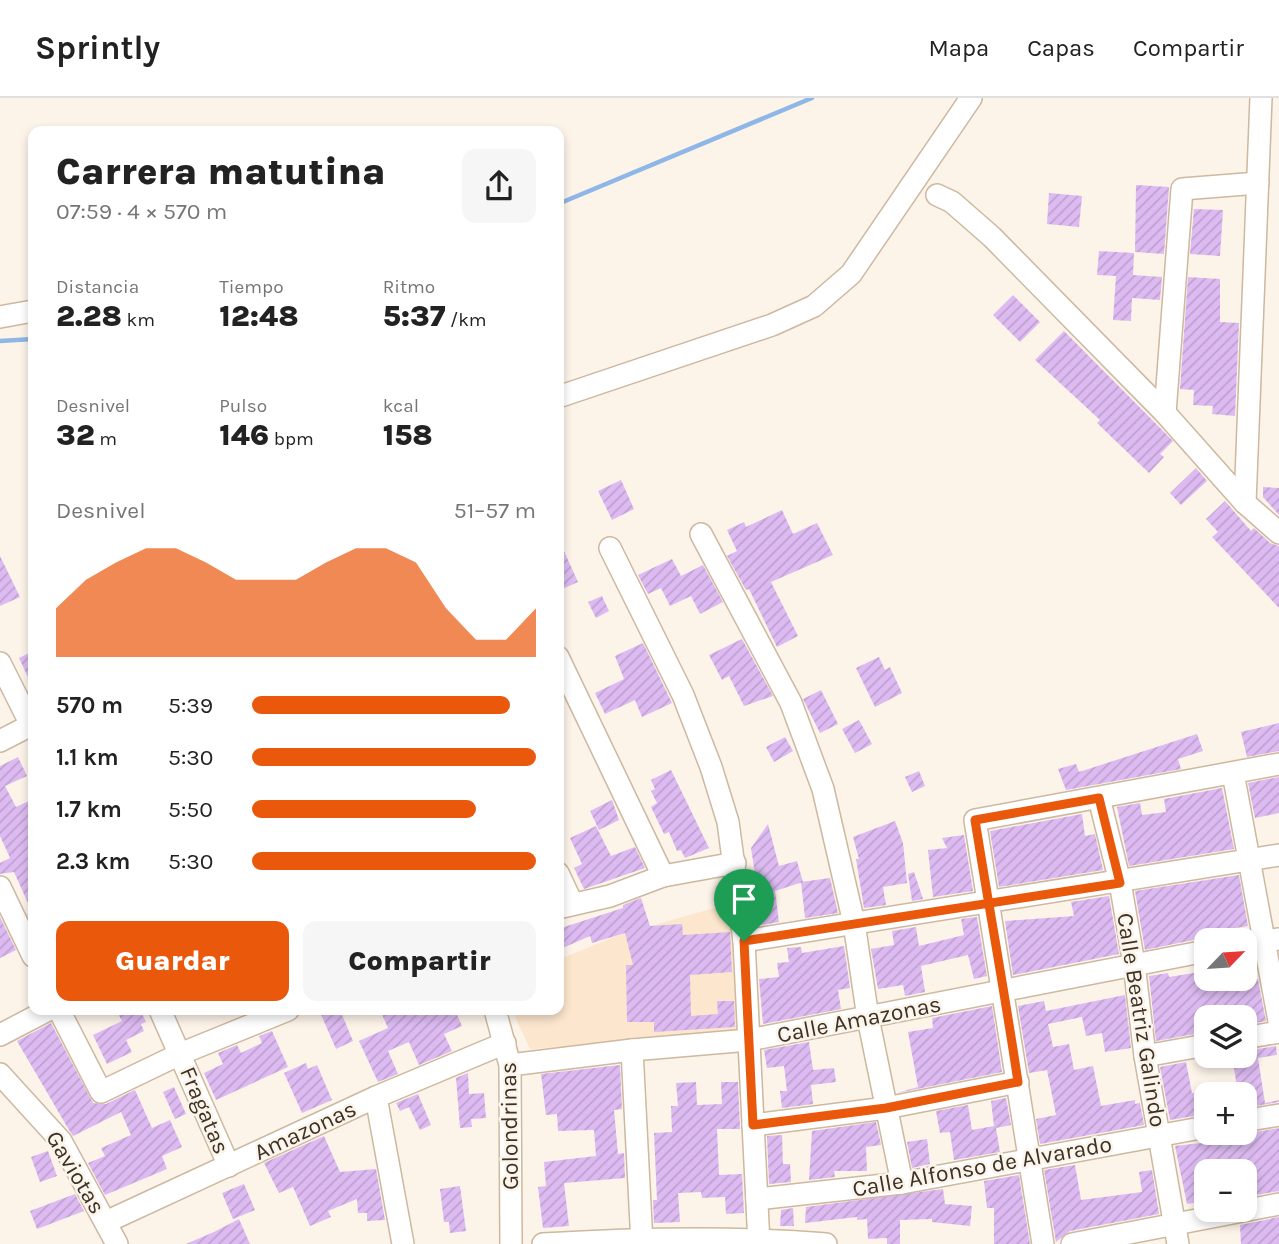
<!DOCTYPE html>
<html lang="es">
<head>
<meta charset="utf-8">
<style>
  body { margin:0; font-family:Karla,sans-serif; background:#f6f6f6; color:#222; height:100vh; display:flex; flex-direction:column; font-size:26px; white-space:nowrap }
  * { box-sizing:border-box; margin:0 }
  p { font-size:23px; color:#767676 }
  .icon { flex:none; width:38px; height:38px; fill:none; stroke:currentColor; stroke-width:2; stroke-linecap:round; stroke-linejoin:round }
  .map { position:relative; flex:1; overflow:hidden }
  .side { position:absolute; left:28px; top:28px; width:536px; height:889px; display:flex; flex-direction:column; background:#fff; border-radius:14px; box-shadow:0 4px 10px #0003 }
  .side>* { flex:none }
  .needle { width:46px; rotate:65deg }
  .buttons { position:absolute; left:1194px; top:830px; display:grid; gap:14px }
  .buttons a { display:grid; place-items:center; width:63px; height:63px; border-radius:14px; background:#fff; box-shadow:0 4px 10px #0003; font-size:35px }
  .pin { position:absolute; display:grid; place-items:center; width:60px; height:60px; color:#fff; margin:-72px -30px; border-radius:50% 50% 50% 0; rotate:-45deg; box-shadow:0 0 7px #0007 }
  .pin .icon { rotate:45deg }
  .round { display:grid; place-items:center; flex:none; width:74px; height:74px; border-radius:14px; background:#f6f6f6 }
  .headline { display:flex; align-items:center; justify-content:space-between; height:119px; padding:0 28px }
  h1 { font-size:38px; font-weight:800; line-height:52px }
  .metrics { display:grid; grid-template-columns:repeat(3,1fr); gap:10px; height:119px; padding:7px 28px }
  .metrics div { display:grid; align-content:center }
  .metrics b { font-size:30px; font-weight:800 }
  .metrics small { font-size:19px; font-weight:400 }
  .metrics p { font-size:19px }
  .chart { height:196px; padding:14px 28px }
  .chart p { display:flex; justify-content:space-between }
  .chart svg { width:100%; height:126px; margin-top:7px; fill:#ea580c; opacity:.7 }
  .button { display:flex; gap:14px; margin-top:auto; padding:14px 28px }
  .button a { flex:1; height:80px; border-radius:14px; background:#ea580c; color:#fff; font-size:28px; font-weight:800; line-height:80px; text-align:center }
  .button a+a { background:#f6f6f6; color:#222 }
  ul { padding:0 28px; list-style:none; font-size:23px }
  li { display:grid; grid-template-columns:112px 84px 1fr; align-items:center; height:52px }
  li i { height:18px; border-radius:9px; background:#ea580c }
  header { display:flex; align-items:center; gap:42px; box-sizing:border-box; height:98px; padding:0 35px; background:#fff; border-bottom:2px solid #e0e0e0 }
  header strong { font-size:33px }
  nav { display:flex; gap:38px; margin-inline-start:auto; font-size:24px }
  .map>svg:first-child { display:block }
  .built { fill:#fce6cd }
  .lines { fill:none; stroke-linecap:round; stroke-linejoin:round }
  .stream { stroke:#8eb6e7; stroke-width:4.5 }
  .building { fill:url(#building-hatch) }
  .minor-casing { stroke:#cdb8a0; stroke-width:24 }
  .minor { stroke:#fff; stroke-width:21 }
  .route-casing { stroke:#fff; stroke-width:14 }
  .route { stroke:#ea580c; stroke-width:9 }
  .labels { text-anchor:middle; stroke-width:5; stroke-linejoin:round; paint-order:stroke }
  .street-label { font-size:23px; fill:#3a3228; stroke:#fcf3e9 }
</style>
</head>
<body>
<header>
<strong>Sprintly</strong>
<nav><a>Mapa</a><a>Capas</a><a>Compartir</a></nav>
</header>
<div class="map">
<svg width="1279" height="1146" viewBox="0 0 1279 1146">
  <defs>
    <pattern id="building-hatch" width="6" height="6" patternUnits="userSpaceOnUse" patternTransform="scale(1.75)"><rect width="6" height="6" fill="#ddbbf2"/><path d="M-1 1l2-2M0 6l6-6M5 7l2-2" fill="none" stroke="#bea1d0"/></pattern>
  </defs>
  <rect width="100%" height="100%" fill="#fcf3e9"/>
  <path class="built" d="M735 804 742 936 530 951 512 912H558V862L616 838Z"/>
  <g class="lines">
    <g class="stream">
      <path d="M558 106 812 0"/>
      <path d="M0 243 33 241"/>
    </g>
  </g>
  <g class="building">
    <path d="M1136 87 1169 89 1164 156 1135 154Z"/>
    <path d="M1049 95 1082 98 1079 129 1047 126Z"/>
    <path d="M1194 111 1223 112 1220 158 1190 156Z"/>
    <path d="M1099 153 1134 155 1133 177 1162 179 1160 202 1132 200 1131 223 1113 222 1116 178 1097 177Z"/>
    <path d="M1188 179 1220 181V224L1239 225 1235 318 1212 316 1213 308 1193 307 1194 292 1180 291Z"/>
    <path d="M1013 197 1040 224 1020 244 993 217Z"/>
    <path d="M1064 233 1173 343 1160 356 1164 359 1149 375 1097 325 1100 322 1035 262Z"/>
    <path d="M1196 370 1207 383 1181 407 1170 395Z"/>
    <path d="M621 382 634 411 612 422 598 393Z"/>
    <path d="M1263 389 1279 390V417L1263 399Z"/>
    <path d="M1225 403 1251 433 1254 430 1270 445 1279 448V510L1212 439 1218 434 1206 421Z"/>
    <path d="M782 412 793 436 817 425 833 457 771 484 798 538 777 549 749 491 746 492 727 458 737 453 727 432 744 424 746 429Z"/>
    <path d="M558 440 578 484 558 493Z"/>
    <path d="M0 458 20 499 0 508Z"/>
    <path d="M672 461 681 478 703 467 723 504 700 516 691 498 670 508 661 490 648 496 638 477Z"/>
    <path d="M602 498 609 513 596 520 588 504Z"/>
    <path d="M742 541 773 598 744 608 729 578 722 582 709 557Z"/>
    <path d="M643 545 672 605 642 619 635 602 605 616 595 595 624 581 615 558Z"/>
    <path d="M33 553V590L19 560Z"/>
    <path d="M879 559 885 572 890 569 902 595 875 609 856 570Z"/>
    <path d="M821 592 838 626 820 635 803 601Z"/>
    <path d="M859 622 872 646 855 655 842 631Z"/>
    <path d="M1279 625V653L1247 659 1241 634Z"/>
    <path d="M1197 636 1203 653 1178 661 1181 671 1066 692 1058 671 1076 666 1079 674Z"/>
    <path d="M785 639 793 653 774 664 766 649Z"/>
    <path d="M18 659 27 678 5 688 16 709 33 701V828L27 816 32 814 14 774 0 776V765L10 760 0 738V668Z"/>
    <path d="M671 672 709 750 685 760 681 752 677 753 669 734 664 736 651 709 657 705 651 693 655 691 651 682Z"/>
    <path d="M919 673 925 688 912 694 905 679Z"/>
    <path d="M1279 679V715L1255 720 1248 685Z"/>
    <path d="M1222 690 1234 751 1129 768 1117 709 1140 705 1142 717 1166 714 1164 701Z"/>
    <path d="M612 702 619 722 599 732 590 713Z"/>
    <path d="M1082 716 1085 738 1095 736 1103 772 999 789 990 733Z"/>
    <path d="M895 723 903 745 907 785 883 789 886 807 864 810 856 761H859L853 739Z"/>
    <path d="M768 726 779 768 797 763 803 784 775 793 779 824 756 828V814H761L751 750Z"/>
    <path d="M596 728 611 758 635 749 645 770 584 791 574 770 582 766 570 740Z"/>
    <path d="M964 737 973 793 933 799 928 752 947 750 942 740Z"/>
    <path d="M914 774 923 801 912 803 908 776Z"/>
    <path d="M1239 777 1248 828 1197 836 1198 841 1145 852 1135 793Z"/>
    <path d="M830 780 838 815 805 820 801 784Z"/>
    <path d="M1109 798 1119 856 1013 877 1005 823 1074 818 1071 804Z"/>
    <path d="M641 800 650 828 682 826 683 837 730 834 732 874 690 877 691 918 718 916 717 903H734L735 929 654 934V924H627L626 867H633L625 835 592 845 590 838 558 852V831L623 810V807Z"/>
    <path d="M0 819 16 852 0 860Z"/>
    <path d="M977 819 987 878 974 881 968 857 921 868 925 894 905 898 903 887 878 891 871 851 894 847 892 833 916 829 919 848 964 837 961 821Z"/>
    <path d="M844 848 850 890 838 892 841 911 763 926 759 881 779 879 777 865 789 864 787 850 801 849 802 855Z"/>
    <path d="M1206 873V880H1226L1227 886 1258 881 1266 923 1244 927V919H1206V934L1156 943 1149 878 1168 875 1169 879Z"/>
    <path d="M1125 897 1131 950 1105 954 1102 935 1086 938 1082 919 1048 926 1053 949 1069 946 1074 972 1093 968 1101 1008 1135 1002V1006L1140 1005 1144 1027 1040 1046 1036 1021 1056 1017 1047 972 1029 975 1018 908 1044 903 1046 913Z"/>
    <path d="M992 908 1002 974 897 995 918 989 908 934 933 930 932 920Z"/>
    <path d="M116 912H140L146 924 141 926 144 933 126 942 132 954 107 966 93 937 122 923Z"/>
    <path d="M319 912H340L353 943 336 951Z"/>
    <path d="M380 912H455L462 928 444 936 452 953 419 967 409 944 388 953 398 976 378 984 359 943 388 930Z"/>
    <path d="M51 925 93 1005 106 1006 135 992 152 1030 170 1022 182 1049 162 1058 167 1071 105 1097 88 1065 105 1058 101 1050 131 1037 121 1014 73 1038 69 1032 17 943Z"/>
    <path d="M272 933 288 969 216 1002 204 975 223 966 218 955 237 947 241 955 262 945 259 938Z"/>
    <path d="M809 944 813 972 834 970 836 984 811 987 813 1006 782 1010 780 993H787L784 968 767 970 764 952Z"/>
    <path d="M1276 948 1277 957 1258 960 1265 1005 1279 1002V1004L1244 1010V996H1238L1232 957H1244V953Z"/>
    <path d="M1186 964 1192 995 1206 993V1016L1170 1022 1160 969Z"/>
    <path d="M306 965 308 971 317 967 332 1002 302 1015 284 975Z"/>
    <path d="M620 967 622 1011 614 1012 618 1056 624 1055 625 1080 564 1085 569 1128 543 1130 538 1089 546 1088 544 1064 596 1058 594 1032 558 1033 557 1016 546 1017 541 976Z"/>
    <path d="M468 975 469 996 484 995 486 1020 471 1021 472 1029 460 1030 456 980Z"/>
    <path d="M696 984 697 1007 722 1006 721 984H738L740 1031H717L719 1077 742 1076 744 1115 726 1116 725 1099 702 1100 701 1094 678 1095 680 1124 654 1125 653 1102H657L654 1035 672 1034 671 1008H678L676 985Z"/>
    <path d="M174 989 186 1016 175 1021 163 994Z"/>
    <path d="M418 996 431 1027 420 1032 409 1009 400 1013 396 1005Z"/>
    <path d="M1006 1000 1011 1027 996 1030 1000 1054 954 1062 950 1034 940 1035 936 1013 968 1007 972 1032 994 1028 991 1003Z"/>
    <path d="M876 1024 881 1047 866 1049 867 1073H834L835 1079 809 1082 812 1033Z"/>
    <path d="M1279 1030V1093L1244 1099V1073H1206V1103L1187 1106 1175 1048 1244 1040V1036Z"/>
    <path d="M782 1037 783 1066H790L791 1084 769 1086 767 1038Z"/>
    <path d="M324 1038 340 1074 376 1071 385 1122 367 1123V1115H358L357 1101 328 1113 331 1119 310 1128 293 1089 279 1095 264 1065Z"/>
    <path d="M927 1041 930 1066 912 1070 907 1044Z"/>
    <path d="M48 1053 57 1078 40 1084 31 1059Z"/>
    <path d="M1075 1067 1081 1102 1142 1094 1139 1074 1152 1072 1159 1116 1070 1133 1056 1144 1044 1072Z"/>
    <path d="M1019 1077 1030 1146H994V1110H987L984 1083Z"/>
    <path d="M244 1086 255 1112 233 1121 222 1095Z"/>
    <path d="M460 1088 466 1133 450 1135 449 1124H444L440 1091Z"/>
    <path d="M943 1091 945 1106 972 1108 970 1128 932 1124V1121L900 1122V1146H887V1140L868 1141 867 1121 857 1122V1119L805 1125 806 1109Z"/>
    <path d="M75 1096 84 1113 37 1131 30 1113Z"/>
    <path d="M793 1110 794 1128H780L781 1112Z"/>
    <path d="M1279 1119V1146H1241L1240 1127Z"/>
    <path d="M239 1121 250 1146H186L214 1134Z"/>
  </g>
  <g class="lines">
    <defs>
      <g id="minor">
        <path d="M937 97 952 104 992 139 1165 315 1245 405 1279 435"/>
        <path d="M0 219 33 213"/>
        <path d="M558 299 772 227 814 208 851 176 971 0"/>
        <path d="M1165 315 1182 91 1258 85"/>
        <path d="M1245 405 1261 0"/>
        <path d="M701 436 791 605 823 691 854 825 868 920 902 1085"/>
        <path d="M610 450 683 597 711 669 728 724 744 843 759 1146"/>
        <path d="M558 559 663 778"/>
        <path d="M0 565 33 631"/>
        <path d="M0 643 33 626"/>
        <path d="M1233 675 1279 923"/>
        <path d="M1099 700 1120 784 1134 866 1145 958 1178 1146"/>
        <path d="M558 775 572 805"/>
        <path d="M0 789 33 858"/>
        <path d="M558 810 610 798 663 778 735 765"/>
        <path d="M744 843 1279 757"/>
        <path d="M1244 846 1279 841"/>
        <path d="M59 912 101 994 180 956 288 912"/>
        <path d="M160 912 229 1068"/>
        <path d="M495 912 510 967 511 1146"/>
        <path d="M0 937 48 912"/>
        <path d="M1244 940 1279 934"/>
        <path d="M632 952 642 1146"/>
        <path d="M1145 958 1206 947"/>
        <path d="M510 967 632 952 749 942 1206 853"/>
        <path d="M0 976 61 1043 117 1146"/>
        <path d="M376 999 403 1146"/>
        <path d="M1244 1023 1279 1017"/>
        <path d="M753 1027 886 1010 1018 984"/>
        <path d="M757 1101 902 1085 1206 1029"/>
        <path d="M106 1124 376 999 505 945"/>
        <path d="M543 1146C638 1140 731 1138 826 1146"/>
        <path d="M1043 1146 975 722 1279 666"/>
        <path d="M1072 1146 1279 1106"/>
      </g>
    </defs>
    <use href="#minor" class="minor-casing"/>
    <use href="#minor" class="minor"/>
  </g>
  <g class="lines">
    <defs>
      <path id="route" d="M744 843 753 1027 886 1010 1018 984C1005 896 989 810 975 722L1099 700 1120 785 744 843"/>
    </defs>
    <use href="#route" class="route-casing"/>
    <use href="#route" class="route"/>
  </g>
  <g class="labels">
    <g class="street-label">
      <text transform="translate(859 921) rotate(-11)" y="8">Calle Amazonas</text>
      <text transform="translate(1142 922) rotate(81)" y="8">Calle Beatriz Galindo</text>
      <text transform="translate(205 1012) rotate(67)" y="8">Fragatas</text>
      <text transform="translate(509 1028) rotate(-91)" y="8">Golondrinas</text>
      <text transform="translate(305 1032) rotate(-25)" y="8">Amazonas</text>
      <text transform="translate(982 1068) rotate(-10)" y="8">Calle Alfonso de Alvarado</text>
      <text transform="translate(76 1074) rotate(59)" y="8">Gaviotas</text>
    </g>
  </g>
</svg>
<div class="buttons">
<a><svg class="needle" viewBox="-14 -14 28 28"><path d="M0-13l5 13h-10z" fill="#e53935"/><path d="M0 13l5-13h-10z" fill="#767676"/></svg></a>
<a><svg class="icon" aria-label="layers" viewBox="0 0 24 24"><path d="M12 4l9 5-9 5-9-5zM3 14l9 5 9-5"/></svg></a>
<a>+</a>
<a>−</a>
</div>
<div class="pin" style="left:744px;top:843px;background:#1e9e55"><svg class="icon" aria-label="arrive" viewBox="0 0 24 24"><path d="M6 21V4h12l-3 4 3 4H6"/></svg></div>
<section class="side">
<div class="headline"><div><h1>Carrera matutina</h1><p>07:59 · 4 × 570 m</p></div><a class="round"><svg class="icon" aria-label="share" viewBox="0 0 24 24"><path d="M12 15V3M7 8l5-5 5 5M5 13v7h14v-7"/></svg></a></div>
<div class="metrics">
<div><p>Distancia</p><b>2.28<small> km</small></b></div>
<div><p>Tiempo</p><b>12:48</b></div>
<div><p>Ritmo</p><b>5:37<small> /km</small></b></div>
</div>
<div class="metrics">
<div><p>Desnivel</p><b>32<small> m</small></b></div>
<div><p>Pulso</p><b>146<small> bpm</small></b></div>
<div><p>kcal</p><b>158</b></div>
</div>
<div class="chart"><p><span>Desnivel</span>51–57 m</p>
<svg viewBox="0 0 160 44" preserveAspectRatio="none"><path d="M0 44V27L10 17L20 11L30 6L40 6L50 11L60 17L70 17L80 17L90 11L100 6L110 6L120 11L130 27L140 38L150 38L160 27V44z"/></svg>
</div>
<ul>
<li><b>570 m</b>5:39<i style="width:91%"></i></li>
<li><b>1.1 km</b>5:30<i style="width:100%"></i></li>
<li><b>1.7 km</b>5:50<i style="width:79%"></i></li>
<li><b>2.3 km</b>5:30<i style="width:100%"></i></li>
</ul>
<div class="button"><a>Guardar</a><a>Compartir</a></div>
</section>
</div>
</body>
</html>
